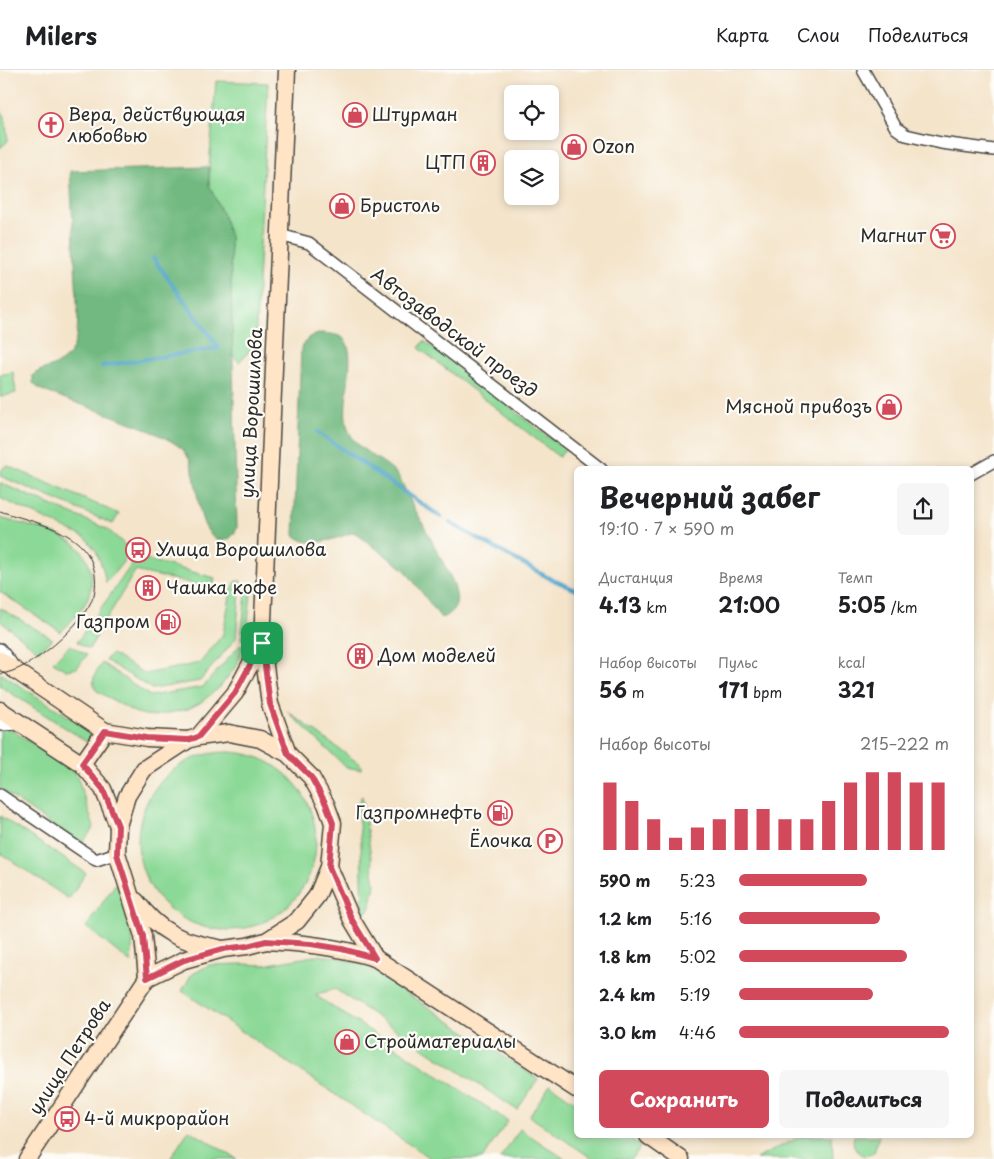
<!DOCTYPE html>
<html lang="ru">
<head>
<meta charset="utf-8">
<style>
  body { margin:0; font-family:"Playpen Sans",sans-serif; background:#f6f6f6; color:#202124; height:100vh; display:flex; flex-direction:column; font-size:19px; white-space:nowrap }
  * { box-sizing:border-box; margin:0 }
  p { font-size:16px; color:#757577 }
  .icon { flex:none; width:28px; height:28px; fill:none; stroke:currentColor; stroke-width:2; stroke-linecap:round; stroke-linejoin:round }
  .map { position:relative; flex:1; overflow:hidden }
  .panel { position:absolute; left:574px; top:396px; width:400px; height:672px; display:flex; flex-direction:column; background:#fff; border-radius:8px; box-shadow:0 2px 8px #0003 }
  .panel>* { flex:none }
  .buttons { position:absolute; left:504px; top:15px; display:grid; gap:10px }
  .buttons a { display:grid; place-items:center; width:55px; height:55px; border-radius:8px; background:#fff; box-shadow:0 2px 8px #0003; font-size:25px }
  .pin { position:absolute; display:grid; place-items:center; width:42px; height:42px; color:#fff; margin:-21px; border-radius:10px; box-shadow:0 2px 8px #0006 }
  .round { display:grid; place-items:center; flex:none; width:52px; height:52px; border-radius:8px; background:#f6f6f6 }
  .head { display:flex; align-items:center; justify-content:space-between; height:85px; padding:0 25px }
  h1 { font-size:28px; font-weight:700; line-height:38px }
  .stats { display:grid; grid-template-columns:repeat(3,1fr); gap:8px; height:85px; padding:5px 25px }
  .stats div { display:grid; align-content:center }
  .stats b { font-size:21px; font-weight:700 }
  .stats small { font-size:14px; font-weight:400 }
  .stats p { font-size:14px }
  .chart { height:140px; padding:10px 25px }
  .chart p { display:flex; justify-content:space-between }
  .chart svg { width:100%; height:90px; margin-top:5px; stroke:#d1495b; stroke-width:6 }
  .primary-button { display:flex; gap:10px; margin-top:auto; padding:10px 25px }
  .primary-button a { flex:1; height:58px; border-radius:8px; background:#d1495b; color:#fff; font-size:20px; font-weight:700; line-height:58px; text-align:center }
  .primary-button a+a { background:#f6f6f6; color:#202124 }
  ul { padding:0 25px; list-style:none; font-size:16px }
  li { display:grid; grid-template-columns:80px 60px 1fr; align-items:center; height:38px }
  li i { height:12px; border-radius:6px; background:#d1495b }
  header { display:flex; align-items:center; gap:30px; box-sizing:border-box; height:70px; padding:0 25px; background:#fff; border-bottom:1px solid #e0e0e0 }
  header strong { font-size:24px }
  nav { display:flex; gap:28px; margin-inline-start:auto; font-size:18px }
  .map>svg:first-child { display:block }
  .green { fill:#8cd997; stroke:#5c8261 }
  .forest { fill:#71b980; stroke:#4e7256 }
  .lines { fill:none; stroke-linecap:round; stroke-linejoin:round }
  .stream { stroke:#4fa4cb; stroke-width:4 }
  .street-casing { stroke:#494743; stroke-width:14 }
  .secondary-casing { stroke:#494743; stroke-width:19 }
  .street { stroke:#fff; stroke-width:11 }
  .secondary { stroke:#ffe4c6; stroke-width:16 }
  .tram { stroke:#2b2b2b; stroke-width:1 }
  .route-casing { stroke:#fff; stroke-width:10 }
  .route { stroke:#d1495b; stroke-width:6 }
  .labels { text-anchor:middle; stroke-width:4.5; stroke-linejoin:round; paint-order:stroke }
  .poi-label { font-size:18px; fill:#2b2b2b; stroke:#fdfcf7; text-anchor:start }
  .street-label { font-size:18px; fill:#2b2b2b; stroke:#fdfcf7 }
</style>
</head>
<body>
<header>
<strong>Milers</strong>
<nav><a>Карта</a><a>Слои</a><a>Поделиться</a></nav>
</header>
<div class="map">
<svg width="994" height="1089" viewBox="0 0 994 1089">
  <rect width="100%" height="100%" fill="#fdfcf7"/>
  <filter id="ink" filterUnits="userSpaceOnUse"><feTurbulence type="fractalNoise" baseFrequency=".02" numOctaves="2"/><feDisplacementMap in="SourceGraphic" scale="10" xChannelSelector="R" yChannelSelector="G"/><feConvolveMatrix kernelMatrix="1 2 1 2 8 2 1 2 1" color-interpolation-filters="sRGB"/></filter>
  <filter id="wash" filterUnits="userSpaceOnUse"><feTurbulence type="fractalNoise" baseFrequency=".0096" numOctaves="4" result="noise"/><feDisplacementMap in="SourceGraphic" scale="20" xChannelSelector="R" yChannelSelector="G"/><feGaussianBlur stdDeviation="1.12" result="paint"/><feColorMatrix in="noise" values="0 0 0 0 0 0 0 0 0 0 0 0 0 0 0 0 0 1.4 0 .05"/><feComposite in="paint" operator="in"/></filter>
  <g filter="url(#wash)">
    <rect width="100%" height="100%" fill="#f4e4ca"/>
    <g class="green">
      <path d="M216 11 268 13 255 275 239 292 232 285 230 167 223 146 209 115V97Z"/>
      <path d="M0 40 5 46 8 71 0 78Z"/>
      <path d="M424 271 565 380 559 387 419 278Z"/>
      <path d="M13 302 16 323 0 327V305Z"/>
      <path d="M6 395 119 444 113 454 0 406V402Z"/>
      <path d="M0 413 107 459 132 481 106 513 103 499 96 481 86 468 0 428Z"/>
      <path d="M0 448C21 454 52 460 70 471 91 483 97 511 86 532 80 543 69 553 61 562L0 522Z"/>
      <path d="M137 487 215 508 213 518 135 501 89 579 77 572Z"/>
      <path d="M236 511H241L236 568 200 611 152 619 105 590 112 584 145 604 200 593 223 564 231 521Z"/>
      <path d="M247 514 252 515 246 569H241Z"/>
      <path d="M0 538 53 569 38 581 0 551Z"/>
      <path d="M70 575 87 585 77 598 66 600 53 592Z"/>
      <path d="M239 576H243L237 595 220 617 200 633 188 639 154 646 145 645 134 642 97 621C89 610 96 603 102 593L150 626 203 617Z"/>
      <path d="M0 603 93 662 95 669 89 673 0 616Z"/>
      <path d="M287 641 361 695V699L347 698Z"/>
      <path d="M0 652 76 703 94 757 81 775 0 719Z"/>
      <circle cx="227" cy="771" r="89"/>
      <path d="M362 726 375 814 371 834 368 841 363 842 361 773 357 734Z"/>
      <path d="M0 746 86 803 69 829 0 783Z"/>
      <path d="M116 813 124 827 133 869 131 893 86 857Z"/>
      <path d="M319 885 337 887 365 896 538 1009 517 1040 335 919 315 925 508 1051 482 1089H431L182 921 191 905 209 895 243 894 264 895Z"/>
      <path d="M550 1015 576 1033V1066H626L641 1076 632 1089H593L529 1046Z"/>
      <path d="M520 1059 565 1089H500Z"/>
      <path d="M189 1060 237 1089H170Z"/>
      <path d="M801 1066H832L833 1089H756Z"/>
      <path d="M854 1066H879L874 1083 865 1086C857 1082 851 1076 854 1066Z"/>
    </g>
    <g class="forest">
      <path d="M209 97V115L224 147 230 167 237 458C229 477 214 473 205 456 195 436 198 399 185 382 170 363 89 338 63 328 52 323 42 323 33 313V305C42 298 52 298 61 292 76 282 77 265 78 249L70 101Z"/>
      <path d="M322 263C330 264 338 264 344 269 359 285 339 335 348 359 357 382 379 386 395 402 402 410 406 423 411 432 425 458 439 484 452 510 458 527 461 541 441 548L405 500 354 462C336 468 310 480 294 465L301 278 309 267Z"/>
    </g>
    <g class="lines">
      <g class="stream">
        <path d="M102 296 219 278 153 188"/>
        <path d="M317 362 441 447"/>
        <path d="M450 453 549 508 576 520"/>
      </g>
    </g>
  </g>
  <g filter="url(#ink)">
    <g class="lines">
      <defs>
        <g id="street">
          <path d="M863 0 896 58 906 65 941 73 994 80"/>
          <path d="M280 165 309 173 601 399"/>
          <path d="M971 404 994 391"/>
          <path d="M0 579 11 593"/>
          <path d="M0 655 21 654"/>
          <path d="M0 725 96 790 117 783"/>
        </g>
        <g id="secondary">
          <path d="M262 573 270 634 288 684"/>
          <path d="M0 590 105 661 147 668 188 670"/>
          <path d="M0 640 82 694 103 719 118 756"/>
          <path d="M229 663 260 669 288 684 311 707 326 734 333 753 329 797 317 826 297 851 266 871 247 876 223 879 184 890 147 908 143 866 117 783 118 756 127 726 144 699 188 670 198 667Z"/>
          <path d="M198 667 235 623 262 573 287 0"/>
          <path d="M82 694 105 661"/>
          <path d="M329 797 352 850 375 888"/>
          <path d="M136 831C159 862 181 872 218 878"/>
          <path d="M266 871C305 873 337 877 375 888L576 1019"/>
          <path d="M648 1066 681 1089"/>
          <path d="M27 1089 147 908"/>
        </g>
      </defs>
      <use href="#street" class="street-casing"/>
      <use href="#secondary" class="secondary-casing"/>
      <use href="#street" class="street"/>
      <use href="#secondary" class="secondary"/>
      <path class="tram" d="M0 441C25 450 65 457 83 478 94 490 98 509 94 525 85 553 30 602 0 604"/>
    </g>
  </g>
  <g class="lines" filter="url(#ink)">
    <defs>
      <path id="route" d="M262 573 270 634 288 684 311 707 326 734 333 753 329 797 352 850 375 888 342 879 311 874 266 871 247 876 223 879 184 890 147 908 143 866 117 784 118 756 103 719 82 694 105 661 146 668 188 670 198 667 235 623Z"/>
    </defs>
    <use href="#route" class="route-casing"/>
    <use href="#route" class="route"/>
  </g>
  <defs>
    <symbol id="shop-ring" viewBox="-11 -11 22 22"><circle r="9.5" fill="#fdfcf7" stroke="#d1495b" stroke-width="1.5"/><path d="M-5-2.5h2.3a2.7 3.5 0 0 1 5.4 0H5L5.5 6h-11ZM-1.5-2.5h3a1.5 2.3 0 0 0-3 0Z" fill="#d1495b"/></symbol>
    <symbol id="church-ring" viewBox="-11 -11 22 22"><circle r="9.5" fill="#fdfcf7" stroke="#d1495b" stroke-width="1.5"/><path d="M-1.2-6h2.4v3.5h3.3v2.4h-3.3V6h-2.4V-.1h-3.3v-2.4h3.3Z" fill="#d1495b"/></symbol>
    <symbol id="building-ring" viewBox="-11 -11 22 22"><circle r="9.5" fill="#fdfcf7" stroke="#d1495b" stroke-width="1.5"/><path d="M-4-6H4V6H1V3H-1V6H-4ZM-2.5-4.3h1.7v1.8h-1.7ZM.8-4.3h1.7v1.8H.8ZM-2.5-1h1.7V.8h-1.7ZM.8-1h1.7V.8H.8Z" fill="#d1495b"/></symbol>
    <symbol id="supermarket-ring" viewBox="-11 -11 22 22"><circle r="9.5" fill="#fdfcf7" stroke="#d1495b" stroke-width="1.5"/><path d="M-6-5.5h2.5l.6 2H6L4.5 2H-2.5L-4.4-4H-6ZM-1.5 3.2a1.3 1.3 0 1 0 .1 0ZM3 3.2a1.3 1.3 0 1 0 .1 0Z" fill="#d1495b"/></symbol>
    <symbol id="bus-ring" viewBox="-11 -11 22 22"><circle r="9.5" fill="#fdfcf7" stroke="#d1495b" stroke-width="1.5"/><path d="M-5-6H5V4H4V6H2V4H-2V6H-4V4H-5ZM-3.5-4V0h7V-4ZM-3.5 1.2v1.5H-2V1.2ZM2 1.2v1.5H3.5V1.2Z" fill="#d1495b"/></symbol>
    <symbol id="fuel-ring" viewBox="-11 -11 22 22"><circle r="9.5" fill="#fdfcf7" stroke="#d1495b" stroke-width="1.5"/><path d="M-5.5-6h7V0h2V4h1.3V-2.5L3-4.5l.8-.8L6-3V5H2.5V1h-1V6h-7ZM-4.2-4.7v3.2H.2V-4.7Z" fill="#d1495b"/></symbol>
    <symbol id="parking-ring" viewBox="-11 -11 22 22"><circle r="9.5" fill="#fdfcf7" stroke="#d1495b" stroke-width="1.5"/><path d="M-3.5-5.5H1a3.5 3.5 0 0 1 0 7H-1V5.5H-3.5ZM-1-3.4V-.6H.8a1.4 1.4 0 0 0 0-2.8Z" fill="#d1495b"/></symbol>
  </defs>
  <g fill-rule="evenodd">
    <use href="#shop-ring" x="341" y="31" width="28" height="28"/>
    <use href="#church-ring" x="37" y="41" width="28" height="28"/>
    <use href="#shop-ring" x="560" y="63" width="28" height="28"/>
    <use href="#building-ring" x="469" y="79" width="28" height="28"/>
    <use href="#shop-ring" x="328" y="122" width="28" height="28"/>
    <use href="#supermarket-ring" x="929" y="152" width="28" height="28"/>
    <use href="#shop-ring" x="875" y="323" width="28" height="28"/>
    <use href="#bus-ring" x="124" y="466" width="28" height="28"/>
    <use href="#building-ring" x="134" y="504" width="28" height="28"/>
    <use href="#fuel-ring" x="154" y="538" width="28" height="28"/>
    <use href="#building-ring" x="346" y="572" width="28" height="28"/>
    <use href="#fuel-ring" x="486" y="729" width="28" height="28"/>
    <use href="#parking-ring" x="536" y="757" width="28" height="28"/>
    <use href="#shop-ring" x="333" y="958" width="28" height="28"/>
    <use href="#bus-ring" x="53" y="1035" width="28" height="28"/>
  </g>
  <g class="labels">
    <g class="poi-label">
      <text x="68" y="51">Вера, действующая<tspan x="68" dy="21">любовью</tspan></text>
      <text x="372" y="51">Штурман</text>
      <text x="592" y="83">Ozon</text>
      <text x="466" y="99" text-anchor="end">ЦТП</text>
      <text x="360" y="142">Бристоль</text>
      <text x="926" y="172" text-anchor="end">Магнит</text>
      <text x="872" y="343" text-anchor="end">Мясной привозъ</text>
      <text x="156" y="486">Улица Ворошилова</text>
      <text x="166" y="524">Чашка кофе</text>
      <text x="150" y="558" text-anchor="end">Газпром</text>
      <text x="378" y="592">Дом моделей</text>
      <text x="482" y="749" text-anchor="end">Газпромнефть</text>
      <text x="532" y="777" text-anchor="end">Ёлочка</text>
      <text x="364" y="978">Стройматериалы</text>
      <text x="84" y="1055">4-й микрорайон</text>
    </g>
    <g class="street-label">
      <text transform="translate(454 263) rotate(37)" y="6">Автозаводской проезд</text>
      <text transform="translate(252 343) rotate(-87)" y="6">улица Ворошилова</text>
      <text transform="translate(70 987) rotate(-57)" y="6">улица Петрова</text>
    </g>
  </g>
</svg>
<div class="buttons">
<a><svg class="icon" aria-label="locate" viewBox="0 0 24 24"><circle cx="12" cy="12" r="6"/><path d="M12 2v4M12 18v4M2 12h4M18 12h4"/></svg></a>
<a><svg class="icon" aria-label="layers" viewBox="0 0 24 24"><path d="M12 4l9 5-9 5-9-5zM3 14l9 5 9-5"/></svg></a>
</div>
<div class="pin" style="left:262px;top:573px;background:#1e9e55"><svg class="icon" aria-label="arrive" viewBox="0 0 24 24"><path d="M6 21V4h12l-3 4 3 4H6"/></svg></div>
<section class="panel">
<div class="head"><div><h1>Вечерний забег</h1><p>19:10 · 7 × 590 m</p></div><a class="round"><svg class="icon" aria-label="share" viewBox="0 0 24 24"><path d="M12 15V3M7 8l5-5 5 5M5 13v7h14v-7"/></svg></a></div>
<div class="stats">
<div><p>Дистанция</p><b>4.13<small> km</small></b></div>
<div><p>Время</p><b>21:00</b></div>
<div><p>Темп</p><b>5:05<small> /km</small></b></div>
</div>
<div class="stats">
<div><p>Набор высоты</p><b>56<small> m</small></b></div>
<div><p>Пульс</p><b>171<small> bpm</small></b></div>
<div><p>kcal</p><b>321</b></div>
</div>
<div class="chart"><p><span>Набор высоты</span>215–222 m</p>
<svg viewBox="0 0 160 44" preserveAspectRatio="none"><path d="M5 44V11M15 44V20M25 44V29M35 44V38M45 44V33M55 44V29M65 44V24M75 44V24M85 44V29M95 44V29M105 44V20M115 44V11M125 44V6M135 44V6M145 44V11M155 44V11"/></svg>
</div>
<ul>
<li><b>590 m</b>5:23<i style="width:61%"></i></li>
<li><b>1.2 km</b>5:16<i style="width:67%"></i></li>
<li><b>1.8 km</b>5:02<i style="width:80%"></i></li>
<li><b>2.4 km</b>5:19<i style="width:64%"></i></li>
<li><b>3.0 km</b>4:46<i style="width:100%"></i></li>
</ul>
<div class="primary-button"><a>Сохранить</a><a>Поделиться</a></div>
</section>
</div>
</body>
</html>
